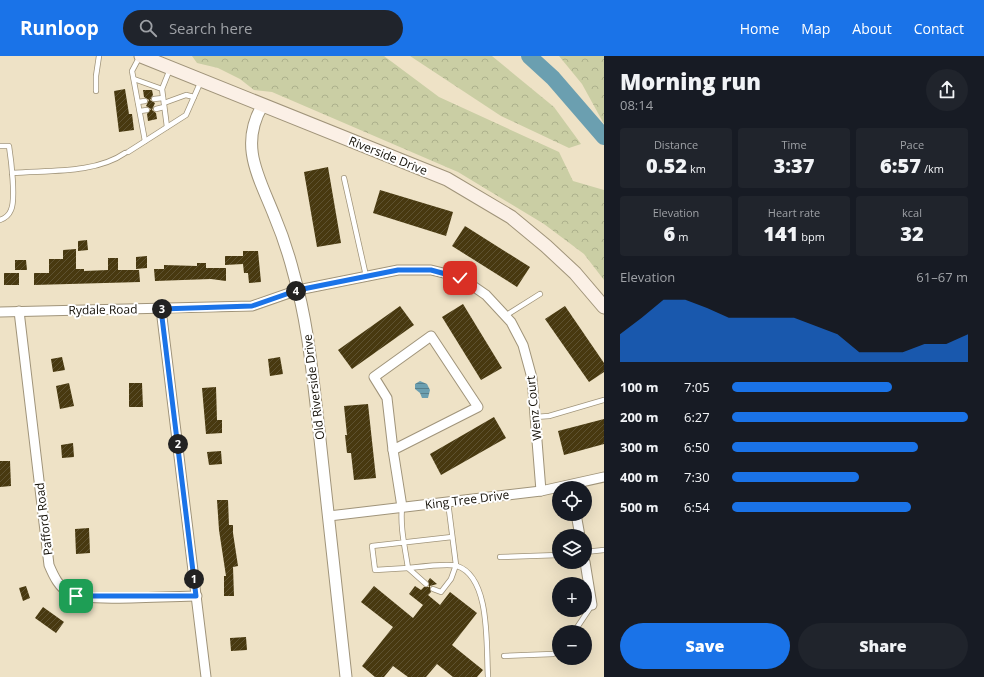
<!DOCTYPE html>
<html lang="en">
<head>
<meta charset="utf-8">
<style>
  body { margin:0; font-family:"Open Sans",sans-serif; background:#20242c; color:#f1f3f6; height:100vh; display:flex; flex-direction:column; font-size:15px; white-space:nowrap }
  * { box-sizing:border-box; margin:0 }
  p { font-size:13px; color:#9ea1a6 }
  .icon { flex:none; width:22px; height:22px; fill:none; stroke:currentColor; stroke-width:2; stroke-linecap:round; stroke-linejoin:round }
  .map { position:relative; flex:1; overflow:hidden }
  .drawer { display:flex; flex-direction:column; background:#171b24; width:380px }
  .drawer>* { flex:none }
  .fabs { position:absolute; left:552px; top:425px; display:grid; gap:8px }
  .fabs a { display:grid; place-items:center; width:40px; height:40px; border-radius:50%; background:#171b24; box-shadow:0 4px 16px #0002; font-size:20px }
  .pin { position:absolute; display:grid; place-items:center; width:34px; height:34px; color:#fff; margin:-17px; border-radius:8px; box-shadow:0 2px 6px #0006 }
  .km { position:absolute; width:20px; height:20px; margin:-10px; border-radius:50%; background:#222; color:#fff; font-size:11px; line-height:20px; text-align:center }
  .round { display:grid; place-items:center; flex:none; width:42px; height:42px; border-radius:21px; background:#20242c }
  .summary { display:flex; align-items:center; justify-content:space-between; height:68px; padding:0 16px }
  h1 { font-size:22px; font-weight:800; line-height:30px }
  .figures { display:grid; grid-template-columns:repeat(3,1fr); gap:6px; height:68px; padding:4px 16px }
  .figures div { display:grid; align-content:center; border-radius:4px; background:#20242c; text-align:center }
  .figures b { font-size:20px; font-weight:800 }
  .figures small { font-size:11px; font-weight:400 }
  .figures p { font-size:11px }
  .chart { height:112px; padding:8px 16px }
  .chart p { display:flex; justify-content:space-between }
  .chart svg { width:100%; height:72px; margin-top:4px; fill:#1a73e8; opacity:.7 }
  .cta { display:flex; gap:8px; margin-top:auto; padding:8px 16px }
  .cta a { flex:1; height:46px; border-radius:24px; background:#1a73e8; color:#fff; font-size:16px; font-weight:800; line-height:46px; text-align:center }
  .cta a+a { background:#20242c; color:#f1f3f6 }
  ul { padding:0 16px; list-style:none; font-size:13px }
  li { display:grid; grid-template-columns:64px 48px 1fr; align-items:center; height:30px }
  li i { height:10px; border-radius:5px; background:#1a73e8 }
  header { display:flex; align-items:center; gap:24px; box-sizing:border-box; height:56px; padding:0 20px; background:#1a73e8; color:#fff }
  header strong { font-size:19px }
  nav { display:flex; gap:22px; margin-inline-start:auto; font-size:14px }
  .search { width:280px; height:36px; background:#20242c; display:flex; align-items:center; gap:10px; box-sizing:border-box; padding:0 14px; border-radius:22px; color:#9ea1a6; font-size:15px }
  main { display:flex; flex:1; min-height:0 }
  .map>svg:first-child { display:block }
  .forest { fill:url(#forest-crowns) }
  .water { fill:url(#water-rules) }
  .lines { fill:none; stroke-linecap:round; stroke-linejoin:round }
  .river { stroke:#6b9fb0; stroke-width:16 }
  .building { fill:url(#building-hatch) }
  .service-casing { stroke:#a0947a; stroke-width:6 }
  .minor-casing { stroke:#a0947a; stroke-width:11 }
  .tertiary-casing { stroke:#a0947a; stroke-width:13 }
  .secondary-casing { stroke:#a0947a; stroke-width:15 }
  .service { stroke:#fff; stroke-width:4.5 }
  .minor { stroke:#fff; stroke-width:9 }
  .tertiary { stroke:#fff; stroke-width:11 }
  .secondary { stroke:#fbf0e6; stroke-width:13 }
  .route-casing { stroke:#fff; stroke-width:8 }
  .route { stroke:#1a73e8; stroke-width:5 }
  .labels { text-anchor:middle; stroke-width:4; stroke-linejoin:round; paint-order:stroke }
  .street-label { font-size:12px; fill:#120e05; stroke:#fff }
</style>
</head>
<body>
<header>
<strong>Runloop</strong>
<div class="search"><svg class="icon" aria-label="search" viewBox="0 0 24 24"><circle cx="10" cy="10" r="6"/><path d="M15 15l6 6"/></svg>Search here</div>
<nav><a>Home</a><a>Map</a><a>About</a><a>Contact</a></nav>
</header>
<main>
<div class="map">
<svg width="604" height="621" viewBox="0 0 604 621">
  <defs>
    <pattern id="forest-crowns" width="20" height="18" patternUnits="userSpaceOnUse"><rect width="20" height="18" fill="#cacea4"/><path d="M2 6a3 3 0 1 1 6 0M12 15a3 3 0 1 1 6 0" fill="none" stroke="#acb08c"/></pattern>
    <pattern id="water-rules" width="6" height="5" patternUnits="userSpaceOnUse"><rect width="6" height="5" fill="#6b9fb0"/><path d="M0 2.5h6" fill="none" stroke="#57808d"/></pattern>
    <pattern id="building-hatch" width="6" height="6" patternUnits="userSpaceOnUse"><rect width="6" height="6" fill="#483910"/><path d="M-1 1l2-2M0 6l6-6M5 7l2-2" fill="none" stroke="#5e5231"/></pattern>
  </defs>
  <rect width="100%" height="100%" fill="#eee2c6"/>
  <g class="forest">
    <path d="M192 0H384L439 41 559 96 573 125 604 134V224L584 198 544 168 458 116 272 36 254 34 240 23 218 12 197 7Z"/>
    <path d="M410 0H492L554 51 581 88 569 92 501 60Z"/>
    <path d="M559 0H604V68L582 28Z"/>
  </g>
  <path class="water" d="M420 325 427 328 430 334 428 342H422L420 337 415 333V328Z"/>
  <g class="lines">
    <path class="river" d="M529 0 553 22 604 81"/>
  </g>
  <g class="building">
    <path d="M125 33 129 58H132L134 74 119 76 114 35Z"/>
    <path d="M143 34H152L153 39 150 44 155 47 152 54 156 57 157 63 148 65 147 58 151 53 146 50 149 44 144 41Z"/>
    <path d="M328 111 341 187 317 191 304 116Z"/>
    <path d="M380 134 453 156 446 180 373 157Z"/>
    <path d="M465 170 530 211 517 231 452 190Z"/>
    <path d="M87 184 88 194 78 195V185Z"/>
    <path d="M76 193V213H84V215L108 214V202H118V214H139L140 226 34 229V217H49V203H63V194Z"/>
    <path d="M243 195H258L261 226 249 227 248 217H244L243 208 225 209V200H243Z"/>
    <path d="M147 200V212L136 213V201Z"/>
    <path d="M15 204H26L27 214H15Z"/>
    <path d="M197 207H206V212H226V225L211 223 155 225 154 213H164V209L197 210Z"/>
    <rect x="4" y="217" width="15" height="12"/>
    <path d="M463 248 502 312 481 324 442 261Z"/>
    <path d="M400 250 414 269 352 313 338 294Z"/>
    <path d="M565 250 604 307V316L589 326 545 263Z"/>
    <path d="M62 301 65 314 53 316 51 303Z"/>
    <path d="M280 301 283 318 270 320 268 303Z"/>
    <path d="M69 327 74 350 60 353 56 330Z"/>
    <path d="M129 327H142L143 351H129Z"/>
    <path d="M216 331 217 364H222V377L206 378 202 332Z"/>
    <path d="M368 348 376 422 354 424 351 397H347L345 379H347L344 350Z"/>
    <path d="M494 361 506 382 441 419 430 398Z"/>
    <path d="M604 363V388L564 399 558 375Z"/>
    <path d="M73 387 74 401 62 402 61 389Z"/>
    <path d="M221 395 222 408 209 409 207 396Z"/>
    <path d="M0 405H10L11 430 0 431Z"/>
    <path d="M217 444H228L229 469H233V477L238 510 233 511 234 540H224V520H226L219 474Z"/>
    <path d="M89 472 90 497 76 498 75 473Z"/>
    <path d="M430 522 437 528 430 530 431 536 428 539 440 549 450 536 477 557 452 589 483 614 477 621H453L437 608 426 621H408L393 610 384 621H375L362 610 393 571 361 546 374 530 413 562 423 549 409 538 415 530 421 534 424 531H429L428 525Z"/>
    <path d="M26 530 30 542 23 545 19 532Z"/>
    <path d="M43 551 64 566 56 577 35 562Z"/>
    <path d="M246 581 247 594 231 595 230 582Z"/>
  </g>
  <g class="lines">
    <defs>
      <g id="service">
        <path d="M140 0 132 15 145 85"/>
        <path d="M134 23 162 33"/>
        <path d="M96 35V20L99 0"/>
        <path d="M154 43 163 42"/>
        <path d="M138 46 145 45"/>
        <path d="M164 47 186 39 194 41"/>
        <path d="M156 53 164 51"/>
        <path d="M140 55 147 54"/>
        <path d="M167 71 162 33 170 13"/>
        <path d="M0 90H9C11 103 16 143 11 154 9 159 6 162 0 164"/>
        <path d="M128 96 186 59 201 25"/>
        <path d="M12 117C47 114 95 118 125 97"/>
        <path d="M344 122 366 220"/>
        <path d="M505 260 540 238"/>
        <path d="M535 361 549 360 604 344"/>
        <path d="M402 451C400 472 405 491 408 512L375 514 372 490 452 481"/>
        <path d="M585 496 604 494"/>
        <path d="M500 501 559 499"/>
        <path d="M426 528 408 512C418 511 449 507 457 510 491 521 486 591 488 621"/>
        <path d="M433 533 441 536 451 523 456 509 448 446"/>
        <path d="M574 576 592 549"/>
        <path d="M504 600 553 598 559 594"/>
      </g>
      <g id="minor">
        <path d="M161 253 206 621"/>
        <path d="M19 255 49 509C54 521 59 531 70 538 86 546 174 540 197 540"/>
        <path d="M0 256 252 250 298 234 398 214H431L460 221 486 239 511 266 523 289 532 322 541 435"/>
        <path d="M431 280 478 351 393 394 387 342 374 321Z"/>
        <path d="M393 394 402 451"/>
        <path d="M576 458 580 480"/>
        <path d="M329 460 541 435 604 421"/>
        <path d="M585 506 592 549"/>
      </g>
      <path id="tertiary" d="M262 50C239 90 259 121 274 159 282 178 289 199 294 219 308 267 312 316 318 365 328 450 336 536 346 621"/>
      <path id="secondary" d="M141 0 447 123 511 161 546 190 575 217 604 251"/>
    </defs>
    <use href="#service" class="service-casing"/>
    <use href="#minor" class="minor-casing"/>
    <use href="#tertiary" class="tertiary-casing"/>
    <use href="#secondary" class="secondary-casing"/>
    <use href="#service" class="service"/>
    <use href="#minor" class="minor"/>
    <use href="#tertiary" class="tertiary"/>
    <use href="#secondary" class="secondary"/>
  </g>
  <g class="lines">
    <defs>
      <path id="route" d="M76 540H196L161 253 252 250 298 234 398 214H431L460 222"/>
    </defs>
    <use href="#route" class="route-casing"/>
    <use href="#route" class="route"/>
  </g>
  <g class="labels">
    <g class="street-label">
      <text transform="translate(388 100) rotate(22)" y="4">Riverside Drive</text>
      <text transform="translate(103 254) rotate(-1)" y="4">Rydale Road</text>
      <text transform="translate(314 331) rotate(-97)" y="4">Old Riverside Drive</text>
      <text transform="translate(534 352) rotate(-96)" y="4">Wenz Court</text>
      <text transform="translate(467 444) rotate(-7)" y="4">King Tree Drive</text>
      <text transform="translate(44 463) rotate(-97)" y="4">Pafford Road</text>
    </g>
  </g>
</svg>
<div class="fabs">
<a><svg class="icon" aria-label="locate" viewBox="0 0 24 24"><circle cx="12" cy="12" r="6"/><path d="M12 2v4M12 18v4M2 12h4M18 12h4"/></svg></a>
<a><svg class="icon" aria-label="layers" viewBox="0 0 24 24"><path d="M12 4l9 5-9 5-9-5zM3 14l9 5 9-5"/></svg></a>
<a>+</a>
<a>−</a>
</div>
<div class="pin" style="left:76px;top:540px;background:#1e9e55"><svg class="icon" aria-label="arrive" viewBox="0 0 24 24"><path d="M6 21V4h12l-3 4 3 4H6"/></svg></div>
<div class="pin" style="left:460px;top:222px;background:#d93025"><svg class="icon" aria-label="check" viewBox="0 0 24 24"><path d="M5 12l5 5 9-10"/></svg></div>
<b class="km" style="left:194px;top:523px">1</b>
<b class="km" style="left:178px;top:388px">2</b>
<b class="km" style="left:162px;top:253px">3</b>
<b class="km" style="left:296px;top:235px">4</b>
</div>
<section class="drawer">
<div class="summary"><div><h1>Morning run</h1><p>08:14</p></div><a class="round"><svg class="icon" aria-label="share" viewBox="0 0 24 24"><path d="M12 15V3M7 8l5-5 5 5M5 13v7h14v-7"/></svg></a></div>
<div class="figures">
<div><p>Distance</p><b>0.52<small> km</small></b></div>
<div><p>Time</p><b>3:37</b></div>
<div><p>Pace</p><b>6:57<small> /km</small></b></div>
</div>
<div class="figures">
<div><p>Elevation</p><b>6<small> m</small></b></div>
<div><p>Heart rate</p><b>141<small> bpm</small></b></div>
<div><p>kcal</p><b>32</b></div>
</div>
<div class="chart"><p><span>Elevation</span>61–67 m</p>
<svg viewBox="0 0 160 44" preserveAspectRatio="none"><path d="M0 44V27L10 17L20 6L30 6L40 11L50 17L60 17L70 17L80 17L90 22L100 27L110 38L120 38L130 38L140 33L150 33L160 27V44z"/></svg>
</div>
<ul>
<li><b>100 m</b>7:05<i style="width:68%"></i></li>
<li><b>200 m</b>6:27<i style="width:100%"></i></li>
<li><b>300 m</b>6:50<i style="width:79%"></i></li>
<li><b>400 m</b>7:30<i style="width:54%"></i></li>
<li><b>500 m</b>6:54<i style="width:76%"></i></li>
</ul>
<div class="cta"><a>Save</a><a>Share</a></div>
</section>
</main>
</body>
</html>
